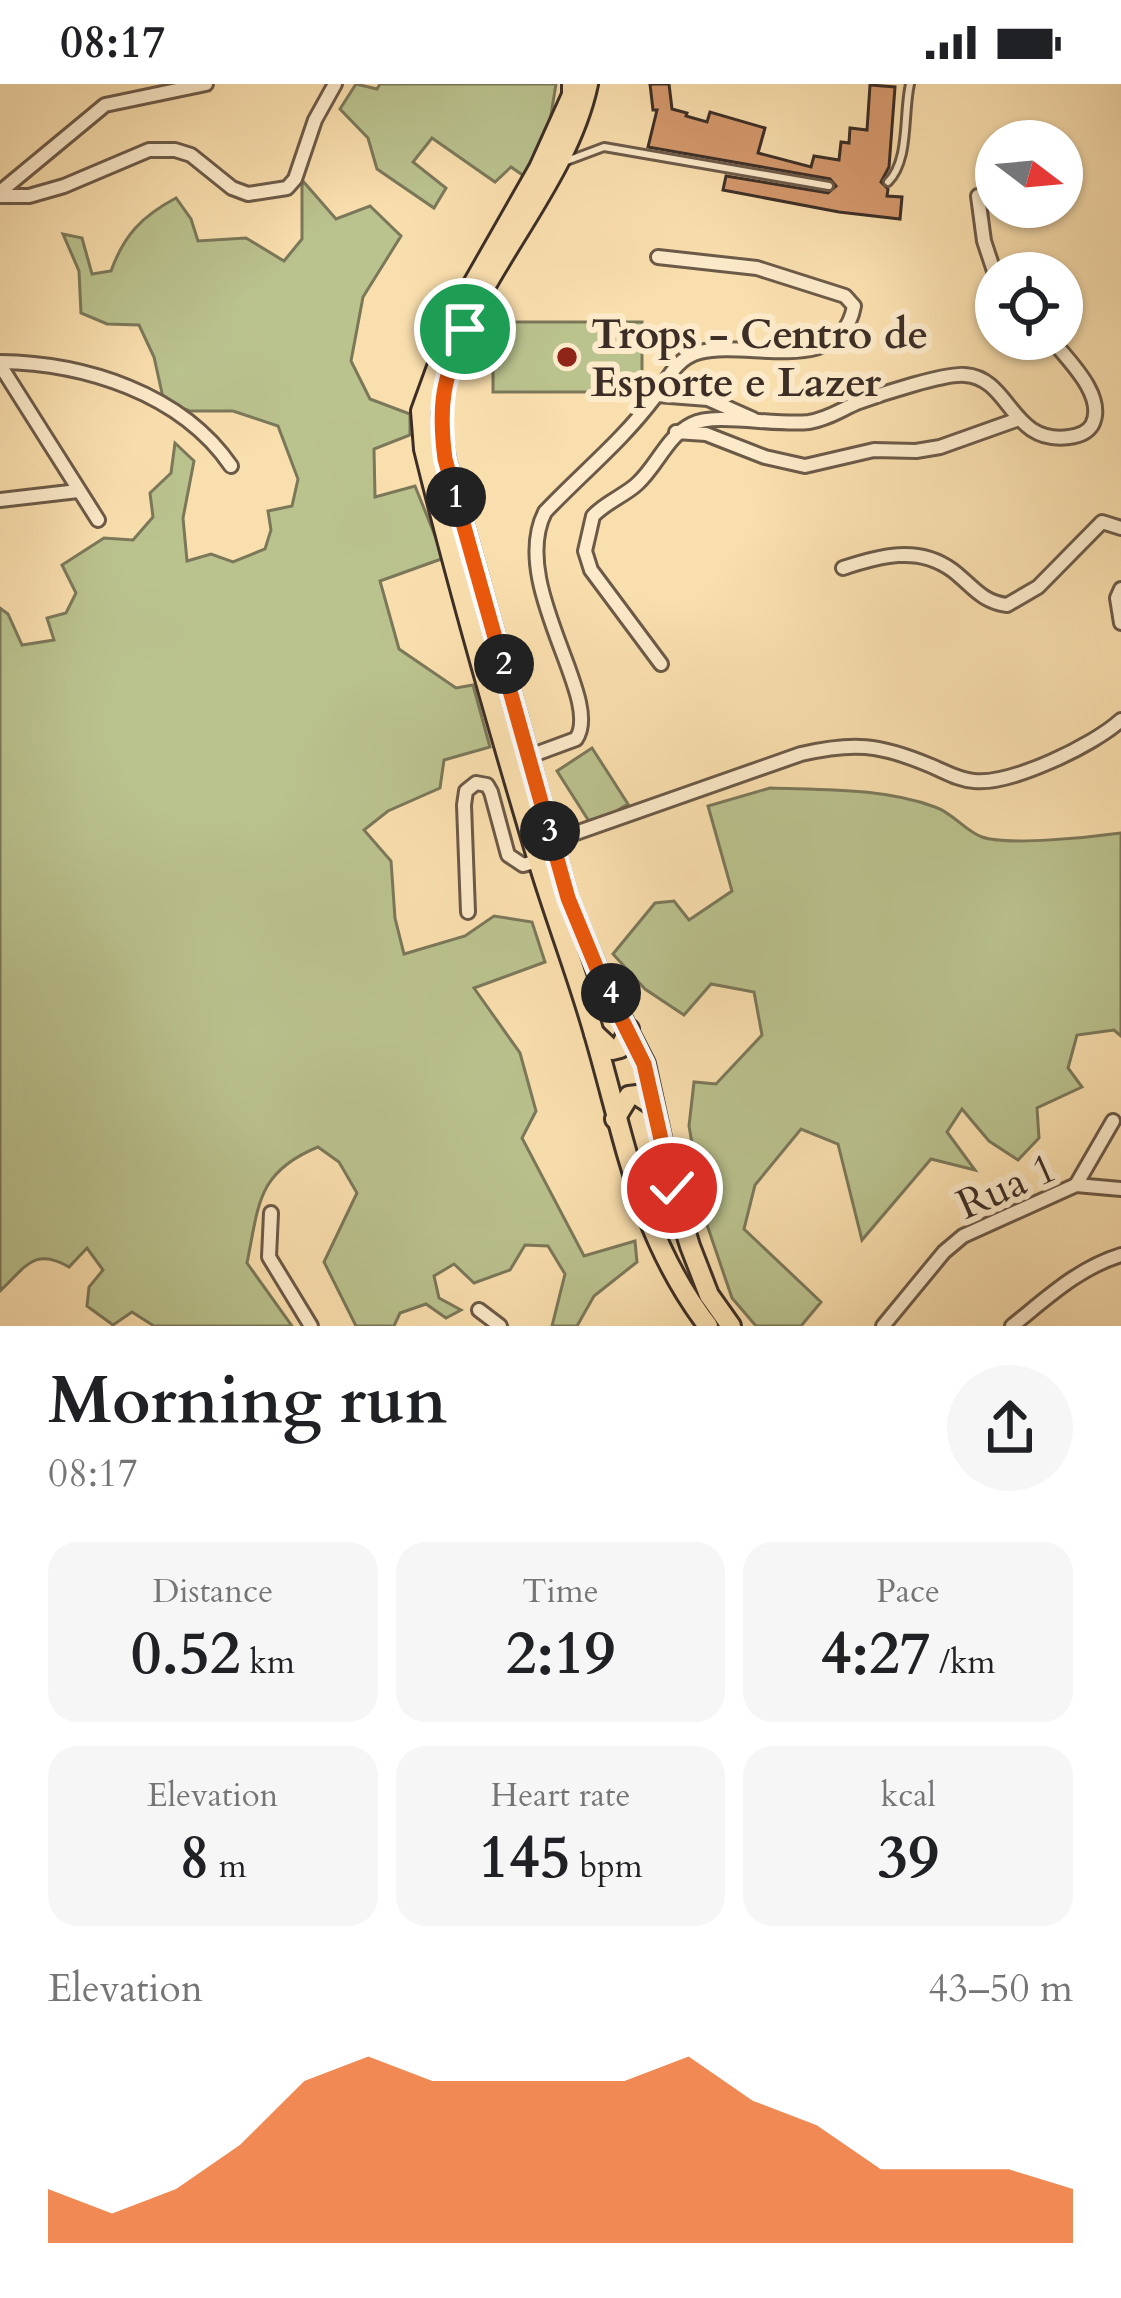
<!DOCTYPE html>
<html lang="en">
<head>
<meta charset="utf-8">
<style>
  body { margin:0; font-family:Cardo,serif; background:#f6f6f6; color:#202124; height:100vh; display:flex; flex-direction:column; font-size:45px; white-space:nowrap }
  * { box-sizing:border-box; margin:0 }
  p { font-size:39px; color:#757577 }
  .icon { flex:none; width:66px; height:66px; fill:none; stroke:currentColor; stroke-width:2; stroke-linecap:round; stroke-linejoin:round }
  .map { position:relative; height:1242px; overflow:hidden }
  .side { display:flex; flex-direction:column; background:#fff; flex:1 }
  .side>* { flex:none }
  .needle { width:78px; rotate:106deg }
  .tools { position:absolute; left:975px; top:36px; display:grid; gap:24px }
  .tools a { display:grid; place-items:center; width:108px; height:108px; border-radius:50%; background:#fff; box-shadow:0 3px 9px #0004; font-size:60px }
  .pin { position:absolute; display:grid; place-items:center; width:102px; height:102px; color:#fff; margin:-51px; border:6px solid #fff; border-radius:50%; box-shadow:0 3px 12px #0007 }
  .km { position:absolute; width:60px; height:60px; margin:-30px; border-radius:50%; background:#222; color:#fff; font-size:33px; line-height:60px; text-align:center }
  .round { display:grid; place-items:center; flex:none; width:126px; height:126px; border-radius:63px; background:#f6f6f6 }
  .overview { display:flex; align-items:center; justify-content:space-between; height:204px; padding:0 48px }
  h1 { font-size:66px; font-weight:700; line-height:90px }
  .stats { display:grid; grid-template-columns:repeat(3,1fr); gap:18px; height:204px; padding:12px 48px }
  .stats div { display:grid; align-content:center; border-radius:30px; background:#f6f6f6; text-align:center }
  .stats b { font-size:60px; font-weight:700 }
  .stats small { font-size:33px; font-weight:400 }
  .stats p { font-size:33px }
  .chart { height:336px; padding:24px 48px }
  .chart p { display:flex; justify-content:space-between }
  .chart svg { width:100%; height:216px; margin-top:12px; fill:#ea580c; opacity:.7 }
  .status { display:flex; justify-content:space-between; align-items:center; height:84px; padding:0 60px; background:#fff; direction:ltr }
  .status svg { height:33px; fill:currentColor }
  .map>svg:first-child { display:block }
  .green { fill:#bac28e; stroke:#7b785a; stroke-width:3 }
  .building { fill:#d4986c; stroke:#3c2e26; stroke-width:3 }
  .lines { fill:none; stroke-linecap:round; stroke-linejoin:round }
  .lane-casing { stroke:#6c5a48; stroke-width:12 }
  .street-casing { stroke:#6c5a48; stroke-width:18 }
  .primary-casing { stroke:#3c2e26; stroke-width:24 }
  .lane { stroke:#fceaca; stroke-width:6 }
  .street { stroke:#fceaca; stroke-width:12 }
  .primary { stroke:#fadfae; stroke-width:18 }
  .route-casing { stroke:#fff; stroke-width:24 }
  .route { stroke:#ea580c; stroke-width:15 }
  .poi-dot { fill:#8f2418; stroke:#fceaca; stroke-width:4.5 }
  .labels { text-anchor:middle; stroke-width:12; stroke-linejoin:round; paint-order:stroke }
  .poi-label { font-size:42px; font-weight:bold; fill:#3c2e26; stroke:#fceaca; text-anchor:start }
  .street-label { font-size:42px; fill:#3c2e26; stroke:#fceaca }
</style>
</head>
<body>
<div class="status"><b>08:17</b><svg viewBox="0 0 49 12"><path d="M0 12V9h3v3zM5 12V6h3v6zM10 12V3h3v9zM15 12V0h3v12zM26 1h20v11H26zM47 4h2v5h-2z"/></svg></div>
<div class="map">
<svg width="1121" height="1242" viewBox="0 0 1121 1242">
  <rect width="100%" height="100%" fill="#fadfae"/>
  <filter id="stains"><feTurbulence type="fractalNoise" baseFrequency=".00167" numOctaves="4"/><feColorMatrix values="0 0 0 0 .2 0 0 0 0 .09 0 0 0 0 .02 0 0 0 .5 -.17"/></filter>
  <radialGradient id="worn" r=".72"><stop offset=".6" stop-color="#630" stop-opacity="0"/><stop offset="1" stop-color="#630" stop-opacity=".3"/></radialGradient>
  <g class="green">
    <path d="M356 0 377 5 380 0H556L549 43 524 92 511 83 495 98 432 54 413 78 446 104 434 124 377 85 368 54 340 25Z"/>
    <path d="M302 96 336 135 370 122 401 152 363 213 351 277 370 315 410 330V351L374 365 375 413 415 402 444 474 380 497 399 565 456 604 473 601 490 663 444 676 440 704 388 727 364 746 391 777 395 834 404 870 465 852 494 832 532 838 545 878 474 904 520 969 536 1027 522 1054 584 1172 635 1157 637 1178 594 1212 577 1242H552L565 1190 548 1162 525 1161 510 1186 474 1199 454 1180 434 1192 439 1214 461 1226 446 1234 426 1220 400 1229 394 1242H356L324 1178 357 1109 339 1078 318 1063C257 1088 259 1120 247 1179L292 1242H154L132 1228 113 1241 87 1222 89 1203 103 1186 87 1164 69 1183C34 1162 25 1184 0 1207V524L8 530 22 561 54 556 47 534 66 529 76 509 62 481 104 454 133 456 153 433 150 409 171 389 175 359 194 377 183 434 187 477 211 470 233 478 265 465 271 446 268 427 292 422 298 395 278 342 233 327H190L164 318 154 273 139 241 107 240 81 229 79 187 63 150 82 154 92 190 111 187C124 151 142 132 176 114L191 135 198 157 246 154 284 177 302 155Z"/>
    <rect x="493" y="238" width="149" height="70"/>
    <path d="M592 664 628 720 592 742 557 687Z"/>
    <path d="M770 704C824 706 884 704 935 723 953 729 965 747 982 753 1008 762 1092 753 1121 749V952L1114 946 1077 951 1068 984 1082 1003 1037 1024 1039 1054 1018 1076 989 1057 962 1025 947 1048 975 1086 931 1075 862 1156 838 1060 801 1045 755 1101 744 1145 821 1218 801 1242H756L732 1214 705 1135 689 1042 694 998 716 1000 762 951 754 908 711 900 684 931 645 905 613 870 655 819 674 817 689 836 732 807 708 722Z"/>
  </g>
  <path class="building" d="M650 0H669L672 25 687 29 686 32 707 38 710 28 765 44 758 69 811 83 814 72 839 76 841 58 849 59 850 44 867 46 870 1 895 3 889 83 881 98 888 105 887 112 902 113 900 135 839 128 723 106 726 92 828 109 836 102 830 95 648 63 657 26H653Z"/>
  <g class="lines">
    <defs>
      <g id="lane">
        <path d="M564 78 604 63 829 102"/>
        <path d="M888 98C910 76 903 30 910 0"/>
      </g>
      <g id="street">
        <path d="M0 108 105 21 206 0"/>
        <path d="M0 112H29L64 102 149 66H175L191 71 232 104 248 110 287 104 295 95 315 36 335 0"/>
        <path d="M978 112 984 157 996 193"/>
        <path d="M0 278C84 279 181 309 231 382"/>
        <path d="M0 281 98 436"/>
        <path d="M657 311 708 315 753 335"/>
        <path d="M676 348 706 350 765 373 805 382 874 366 916 367 940 363 1016 336"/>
        <path d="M0 416 78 407"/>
        <path d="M843 484C879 472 918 461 952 486 972 501 981 518 1007 521L1038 503 1102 438 1121 444"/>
        <path d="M1121 505 1117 514 1121 539"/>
        <path d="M661 580 591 486 585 467 593 432C606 418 624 412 637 400 658 381 666 353 692 340 715 328 776 342 809 338 828 335 842 325 859 318 881 310 945 289 965 291 1011 294 1010 361 1069 353 1078 352 1087 349 1092 341 1107 312 1067 275 1051 255"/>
        <path d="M530 672 576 655C604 615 508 501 545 428 582 389 622 357 655 313 668 295 676 274 700 268 749 256 841 293 854 222L845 212 757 184 658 173"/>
        <path d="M553 757 801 670C853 658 879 660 929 681 944 687 958 696 974 697 1011 701 1094 661 1121 636"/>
        <path d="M468 828 464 721 466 707 476 699 487 701 491 708 508 771 523 781 538 777"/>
        <path d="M1076 1101 1113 1037"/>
        <path d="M271 1129 269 1173 311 1242"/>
        <path d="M479 1226 500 1242"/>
        <path d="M883 1242 944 1168 963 1152 1076 1101 1121 1105"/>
        <path d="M1012 1242C1046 1215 1078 1184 1121 1171"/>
      </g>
      <g id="primary">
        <path d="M572 0V11L539 84 457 228 421 327 424 365C458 504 498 643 539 780 556 836 577 890 593 946 625 1054 638 1150 708 1242"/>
        <path d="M588 0C565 109 461 202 442 311 438 332 442 354 445 375L568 815 600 892 645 980 672 1104 690 1162 709 1211 731 1242"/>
        <path d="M594 949 612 966 620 964 629 945"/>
        <path d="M615 1035 629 1012 637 1011 652 1021"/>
      </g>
    </defs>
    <use href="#lane" class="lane-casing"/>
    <use href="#street" class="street-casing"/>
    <use href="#primary" class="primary-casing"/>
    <use href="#lane" class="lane"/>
    <use href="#street" class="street"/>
    <use href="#primary" class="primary"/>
  </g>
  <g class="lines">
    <defs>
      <path id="route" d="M465 245C443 295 438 321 445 375L568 814 600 892 644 980 672 1104"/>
    </defs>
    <use href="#route" class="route-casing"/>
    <use href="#route" class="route"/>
  </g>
  <circle class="poi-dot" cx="567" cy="273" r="12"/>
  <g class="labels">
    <g class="poi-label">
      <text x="591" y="264">Trops - Centro de<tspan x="591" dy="48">Esporte e Lazer</tspan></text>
    </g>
    <g class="street-label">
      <text transform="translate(1006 1101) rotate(-24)" y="15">Rua 1</text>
    </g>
  </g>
  <rect width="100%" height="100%" filter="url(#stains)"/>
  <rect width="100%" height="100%" fill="url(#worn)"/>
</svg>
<div class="tools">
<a><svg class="needle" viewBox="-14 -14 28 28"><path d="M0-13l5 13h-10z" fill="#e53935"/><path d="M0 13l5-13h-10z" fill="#757577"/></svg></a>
<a><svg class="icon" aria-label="locate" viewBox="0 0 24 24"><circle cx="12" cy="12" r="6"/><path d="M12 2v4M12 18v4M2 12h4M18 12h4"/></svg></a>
</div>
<div class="pin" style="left:465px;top:245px;background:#1e9e55"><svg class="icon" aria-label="arrive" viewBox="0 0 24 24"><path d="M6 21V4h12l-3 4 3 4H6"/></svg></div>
<div class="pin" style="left:672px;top:1104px;background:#d93025"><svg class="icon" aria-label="check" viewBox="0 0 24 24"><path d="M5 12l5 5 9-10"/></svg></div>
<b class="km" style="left:456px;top:413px">1</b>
<b class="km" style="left:504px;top:580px">2</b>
<b class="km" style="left:550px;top:747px">3</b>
<b class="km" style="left:611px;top:909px">4</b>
</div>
<section class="side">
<div class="overview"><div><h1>Morning run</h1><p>08:17</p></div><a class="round"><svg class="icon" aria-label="share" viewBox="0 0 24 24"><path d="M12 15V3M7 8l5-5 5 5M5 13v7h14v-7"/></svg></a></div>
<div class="stats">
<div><p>Distance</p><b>0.52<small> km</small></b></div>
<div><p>Time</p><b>2:19</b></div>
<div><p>Pace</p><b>4:27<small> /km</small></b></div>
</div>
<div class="stats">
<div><p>Elevation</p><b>8<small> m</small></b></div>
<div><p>Heart rate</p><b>145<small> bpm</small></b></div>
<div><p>kcal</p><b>39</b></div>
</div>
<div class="chart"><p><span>Elevation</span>43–50 m</p>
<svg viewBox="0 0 160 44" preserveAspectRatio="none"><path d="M0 44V33L10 38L20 33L30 24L40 11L50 6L60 11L70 11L80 11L90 11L100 6L110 15L120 20L130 29L140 29L150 29L160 33V44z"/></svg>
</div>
</section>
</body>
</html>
